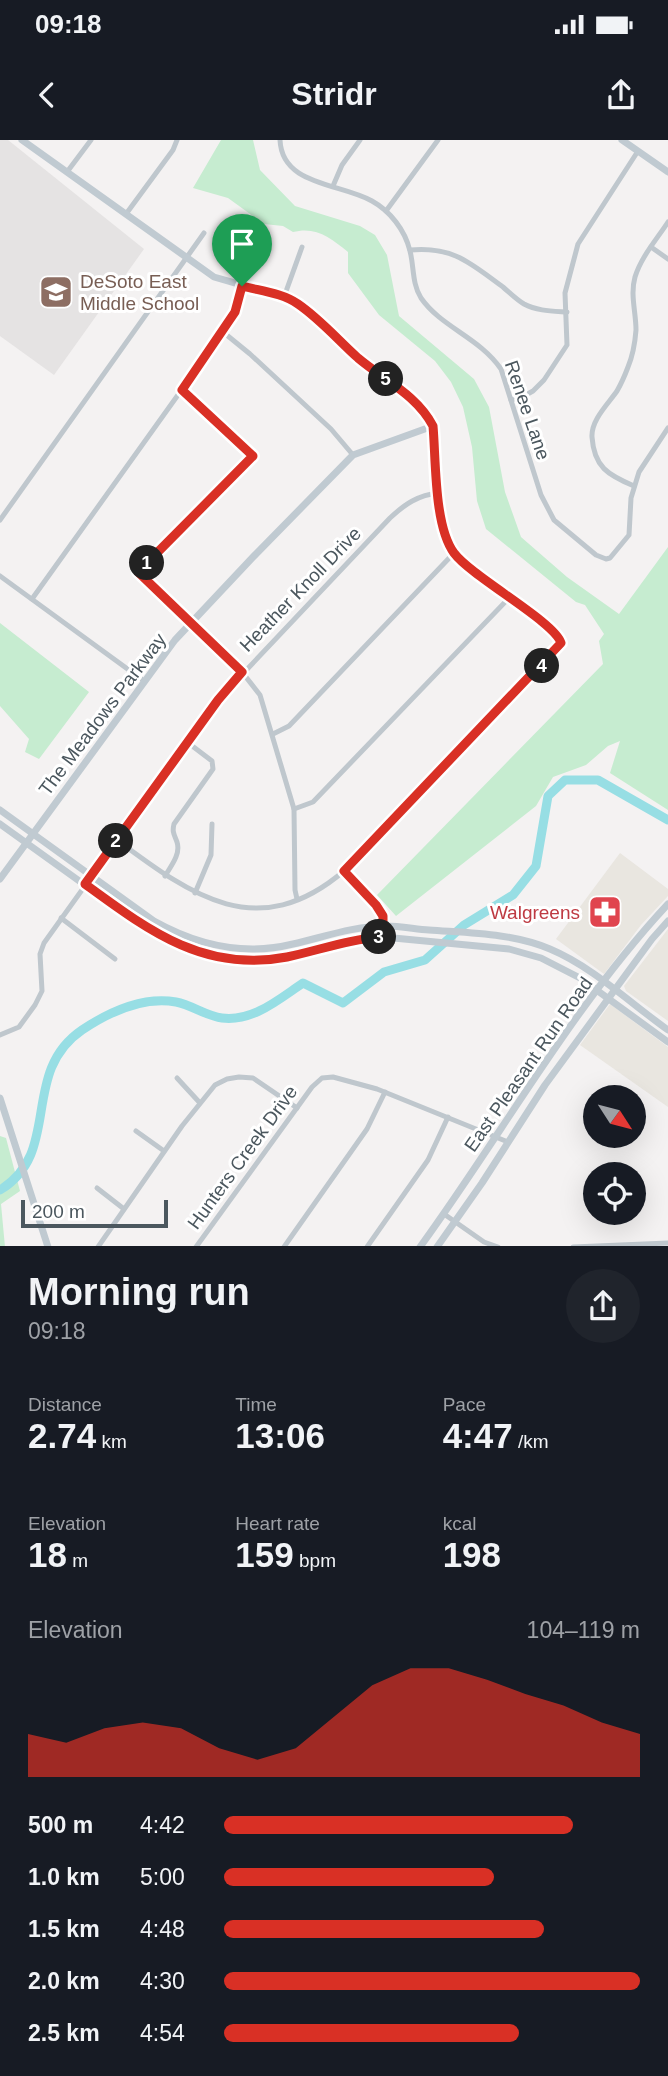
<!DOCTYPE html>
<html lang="en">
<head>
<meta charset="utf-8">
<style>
  body { margin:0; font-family:Arial,sans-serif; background:#20242c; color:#f1f3f6; height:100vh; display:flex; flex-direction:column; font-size:26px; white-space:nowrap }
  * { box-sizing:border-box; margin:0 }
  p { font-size:23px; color:#9ea1a6 }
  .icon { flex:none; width:38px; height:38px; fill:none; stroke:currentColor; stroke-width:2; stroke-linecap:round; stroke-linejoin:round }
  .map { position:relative; height:1106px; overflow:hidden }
  .sheet { display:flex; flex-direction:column; background:#171b24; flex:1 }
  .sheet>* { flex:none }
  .needle { width:46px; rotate:126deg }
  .controls { position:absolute; left:583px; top:945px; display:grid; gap:14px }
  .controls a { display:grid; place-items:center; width:63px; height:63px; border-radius:50%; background:#171b24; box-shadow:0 7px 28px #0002; font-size:35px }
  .scale { position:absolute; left:21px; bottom:18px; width:147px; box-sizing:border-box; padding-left:7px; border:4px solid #4b575e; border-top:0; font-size:19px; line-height:24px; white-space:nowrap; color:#4b575e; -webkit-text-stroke:5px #fff; paint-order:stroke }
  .pin { position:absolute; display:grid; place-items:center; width:60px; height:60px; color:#fff; margin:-72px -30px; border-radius:50% 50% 50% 0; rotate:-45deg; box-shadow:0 0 7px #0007 }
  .pin .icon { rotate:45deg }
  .km { position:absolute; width:35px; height:35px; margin:-18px; border-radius:50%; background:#222; color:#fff; font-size:19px; line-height:35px; text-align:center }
  .round { display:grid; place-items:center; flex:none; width:74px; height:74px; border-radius:37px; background:#20242c }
  .head { display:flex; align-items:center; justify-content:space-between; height:119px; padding:0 28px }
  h1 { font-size:38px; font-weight:800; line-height:52px }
  .stats { display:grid; grid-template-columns:repeat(3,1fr); gap:10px; height:119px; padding:7px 28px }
  .stats div { display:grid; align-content:center }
  .stats b { font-size:35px; font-weight:800 }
  .stats small { font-size:19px; font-weight:400 }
  .stats p { font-size:19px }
  .chart { height:196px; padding:14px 28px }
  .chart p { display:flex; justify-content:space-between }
  .chart svg { width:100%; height:126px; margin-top:7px; fill:#d93025; opacity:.7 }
  ul { padding:0 28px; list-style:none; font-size:23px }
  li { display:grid; grid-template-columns:112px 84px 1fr; align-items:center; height:52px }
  li i { height:18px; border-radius:9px; background:#d93025 }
  .status { display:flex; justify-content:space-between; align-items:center; height:49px; padding:0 35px; background:#171b24; direction:ltr }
  .status svg { height:19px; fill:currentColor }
  header { display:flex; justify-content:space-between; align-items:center; height:91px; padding:0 28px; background:#171b24; font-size:32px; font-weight:800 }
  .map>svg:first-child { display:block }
  .commercial { fill:#e9e6e0 }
  .education { fill:#e5e3e3 }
  .green { fill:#c6ecd0 }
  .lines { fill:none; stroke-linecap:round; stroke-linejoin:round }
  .river { stroke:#97dee4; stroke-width:9 }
  .street { stroke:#bfc7cd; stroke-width:5 }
  .secondary { stroke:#c0cad1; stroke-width:7 }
  .route-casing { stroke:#fff; stroke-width:14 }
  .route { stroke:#d93025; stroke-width:9 }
  .labels { text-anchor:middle; stroke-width:6; stroke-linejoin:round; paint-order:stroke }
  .education-label { font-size:19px; fill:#785e54; stroke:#fff; text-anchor:start }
  .street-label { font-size:19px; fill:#4b575e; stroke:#fff }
  .health-label { font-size:19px; fill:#be3a42; stroke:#fff; text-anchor:end }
</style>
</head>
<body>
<div class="status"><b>09:18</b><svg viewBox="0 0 49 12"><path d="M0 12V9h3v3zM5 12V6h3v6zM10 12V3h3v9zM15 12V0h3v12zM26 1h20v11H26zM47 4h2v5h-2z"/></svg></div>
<header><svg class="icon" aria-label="back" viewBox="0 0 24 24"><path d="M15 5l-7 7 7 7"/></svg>Stridr<svg class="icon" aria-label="share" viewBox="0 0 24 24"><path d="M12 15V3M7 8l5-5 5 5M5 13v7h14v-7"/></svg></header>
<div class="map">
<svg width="668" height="1107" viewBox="0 0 668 1107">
  <rect width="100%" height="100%" fill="#f4f2f2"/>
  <g class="commercial">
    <path d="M620 713 668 749V756L641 785 604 834 556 799Z"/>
    <path d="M668 789V881L626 851 624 846Z"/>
    <path d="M610 864 668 907V967L580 905Z"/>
  </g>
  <path class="education" d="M0 0H8L144 109 54 235 0 196Z"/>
  <g class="green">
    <path d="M221 0H253L260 30 295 66 360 86 375 95 387 115 399 176 474 239 489 267 505 352 521 397 567 437 619 474 668 407V670L610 633 620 601 608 606 586 625 553 637 536 666 396 776 377 755 603 524 599 501 604 494 585 465 576 462 486 389 477 361 472 307 463 267 451 242 435 221 379 175 348 133V112C331 98 316 86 293 92L283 86 264 84 228 58 193 48Z"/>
    <path d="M0 483 89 552 39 619 25 612 29 599 0 566Z"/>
    <path d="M0 996 6 998 20 1051 1 1064 5 1107 0 1106Z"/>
  </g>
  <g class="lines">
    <path class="river" d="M0 1050C63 1012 19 933 82 890 109 872 143 856 176 862 192 865 206 876 222 878 253 882 279 859 303 843L343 863 384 832 425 820 464 785 513 755 536 726 548 656 565 640H598L668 680"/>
    <g class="street">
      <path d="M280 0C282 46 340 43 372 61 390 71 405 90 410 111 414 126 412 144 421 158 441 187 480 198 501 229L541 355 554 380 596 415 606 419 610 418 629 395 631 358 639 332 668 288"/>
      <path d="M67 32 91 0"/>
      <path d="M333 46 342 25 360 0"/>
      <path d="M386 71 438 0"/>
      <path d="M126 74 173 10 177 0"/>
      <path d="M651 107 668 119"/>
      <path d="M410 110C453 106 470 123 503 147 510 153 517 160 524 164 537 171 552 171 567 172"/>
      <path d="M284 157 302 107"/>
      <path d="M223 192 250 214 331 289 353 315"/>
      <path d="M182 250 253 316 138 432 242 532 260 555 294 669 295 750 297 759"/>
      <path d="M511 260 524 256 533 251 544 240 567 205 565 153 578 104 638 11"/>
      <path d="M634 346C608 335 594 327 592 297 591 280 608 264 617 251 621 244 625 235 628 227 633 215 635 203 636 190 636 172 630 155 635 137 641 117 657 99 668 82"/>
      <path d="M0 380 204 93"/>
      <path d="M0 436 144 541"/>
      <path d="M32 459 223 192 235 172 242 146"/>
      <path d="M273 594 289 586 454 413"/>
      <path d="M294 669 313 662 509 458"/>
      <path d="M117 700C192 756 258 804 344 731L561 503 560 498 544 484 454 413 440 380 433 286"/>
      <path d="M344 731 376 765 383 776V797"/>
      <path d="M165 736C171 726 181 714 177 702 174 694 172 692 174 684L213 629 212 621 187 602"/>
      <path d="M195 753 211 715 212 684"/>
      <path d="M61 778 115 819"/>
      <path d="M0 895 19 887 35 865 42 851 40 814 44 803 218 560 390 378C405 364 418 355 439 353"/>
      <path d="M177 938 200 963"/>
      <path d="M136 991 164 1011"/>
      <path d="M97 1048 124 1069"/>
      <path d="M444 1074 484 1102 498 1107"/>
      <path d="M98 1107 182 986 215 945 227 939 239 937 253 938 297 968"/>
      <path d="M196 1107 312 947 322 938 333 937 377 949 508 1002"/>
      <path d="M284 1107 367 989 385 952"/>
      <path d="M367 1107 428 1020 448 977"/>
      <path d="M573 1107 668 1103"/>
    </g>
    <g class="secondary">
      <path d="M622 0 668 32"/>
      <path d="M0 670 154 781C197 805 244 816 293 804 324 797 354 786 386 786 400 786 415 789 429 790 469 793 512 793 550 809 593 827 630 863 668 890"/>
      <path d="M0 684 135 781 163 798 184 807 230 818 258 819 284 818 342 802 383 797 509 809 541 818 580 838 668 902"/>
      <path d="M0 739 175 500 254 416 353 315 433 286 426 273 408 255 361 221 299 165 284 157 214 137 22 0"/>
      <path d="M0 958 48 1107"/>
      <path d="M420 1107C503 993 572 867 668 764"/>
      <path d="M437 1107 482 1043 545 945 652 799 668 781"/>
    </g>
  </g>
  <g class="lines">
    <defs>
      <path id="route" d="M242 146C261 151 282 153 298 164 320 179 339 201 358 218 384 240 417 255 433 286 436 320 434 386 454 413 472 437 555 482 561 503L344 731 376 765 383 776V797C349 799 320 810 287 817 204 833 148 790 85 744L218 560 242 532 138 432 253 316 182 250 235 172Z"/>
    </defs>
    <use href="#route" class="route-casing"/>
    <use href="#route" class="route"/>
  </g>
  <defs>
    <symbol id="school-square" viewBox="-11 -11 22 22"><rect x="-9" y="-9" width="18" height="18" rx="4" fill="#8d6e63" stroke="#fff"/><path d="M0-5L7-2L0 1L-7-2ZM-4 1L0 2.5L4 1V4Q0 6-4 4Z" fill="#fff"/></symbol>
    <symbol id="pharmacy-square" viewBox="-11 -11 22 22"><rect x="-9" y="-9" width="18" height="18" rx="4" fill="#e0444e" stroke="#fff"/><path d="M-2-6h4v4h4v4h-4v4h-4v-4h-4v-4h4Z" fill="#fff"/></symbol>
  </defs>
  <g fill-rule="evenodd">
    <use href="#school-square" x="37" y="133" width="38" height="38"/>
    <use href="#pharmacy-square" x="586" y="753" width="38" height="38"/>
  </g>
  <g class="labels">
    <g class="education-label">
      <text x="80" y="148">DeSoto East<tspan x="80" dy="22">Middle School</tspan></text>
    </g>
    <g class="street-label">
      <text transform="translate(528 270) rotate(71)" y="7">Renee Lane</text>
      <text transform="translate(300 449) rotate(-46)" y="7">Heather Knoll Drive</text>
      <text transform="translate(102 574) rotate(-53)" y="7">The Meadows Parkway</text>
      <text transform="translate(528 924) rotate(-55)" y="7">East Pleasant Run Road</text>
      <text transform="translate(242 1017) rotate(-54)" y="7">Hunters Creek Drive</text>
    </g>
    <g class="health-label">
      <text x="580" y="779">Walgreens</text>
    </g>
  </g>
</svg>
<div class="controls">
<a><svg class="needle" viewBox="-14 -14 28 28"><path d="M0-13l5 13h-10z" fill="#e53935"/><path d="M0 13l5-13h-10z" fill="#9ea1a6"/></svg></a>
<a><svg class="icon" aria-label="locate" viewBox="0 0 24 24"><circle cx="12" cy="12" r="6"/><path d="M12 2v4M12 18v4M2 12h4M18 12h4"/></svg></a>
</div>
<div class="scale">200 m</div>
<div class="pin" style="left:242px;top:146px;background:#1e9e55"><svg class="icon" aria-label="arrive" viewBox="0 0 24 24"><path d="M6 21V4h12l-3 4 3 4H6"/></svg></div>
<b class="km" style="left:147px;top:423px">1</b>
<b class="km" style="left:116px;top:701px">2</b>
<b class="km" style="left:379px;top:797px">3</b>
<b class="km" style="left:542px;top:526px">4</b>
<b class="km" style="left:386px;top:239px">5</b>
</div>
<section class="sheet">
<div class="head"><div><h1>Morning run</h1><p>09:18</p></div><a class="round"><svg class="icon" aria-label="share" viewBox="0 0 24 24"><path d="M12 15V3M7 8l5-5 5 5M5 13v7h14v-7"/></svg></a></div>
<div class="stats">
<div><p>Distance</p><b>2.74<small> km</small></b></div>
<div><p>Time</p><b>13:06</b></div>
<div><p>Pace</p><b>4:47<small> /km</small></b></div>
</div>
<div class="stats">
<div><p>Elevation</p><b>18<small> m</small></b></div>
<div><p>Heart rate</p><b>159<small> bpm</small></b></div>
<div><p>kcal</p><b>198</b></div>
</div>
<div class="chart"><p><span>Elevation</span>104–119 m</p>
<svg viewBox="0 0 160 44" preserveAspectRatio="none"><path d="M0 44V29L10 32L20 27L30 25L40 27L50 34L60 38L70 34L80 23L90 12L100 6L110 6L120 10L130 15L140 19L150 25L160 29V44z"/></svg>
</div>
<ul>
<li><b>500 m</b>4:42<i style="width:84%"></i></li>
<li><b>1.0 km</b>5:00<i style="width:65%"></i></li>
<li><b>1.5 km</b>4:48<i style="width:77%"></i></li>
<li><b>2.0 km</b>4:30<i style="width:100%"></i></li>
<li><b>2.5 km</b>4:54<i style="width:71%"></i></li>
</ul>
</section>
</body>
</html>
